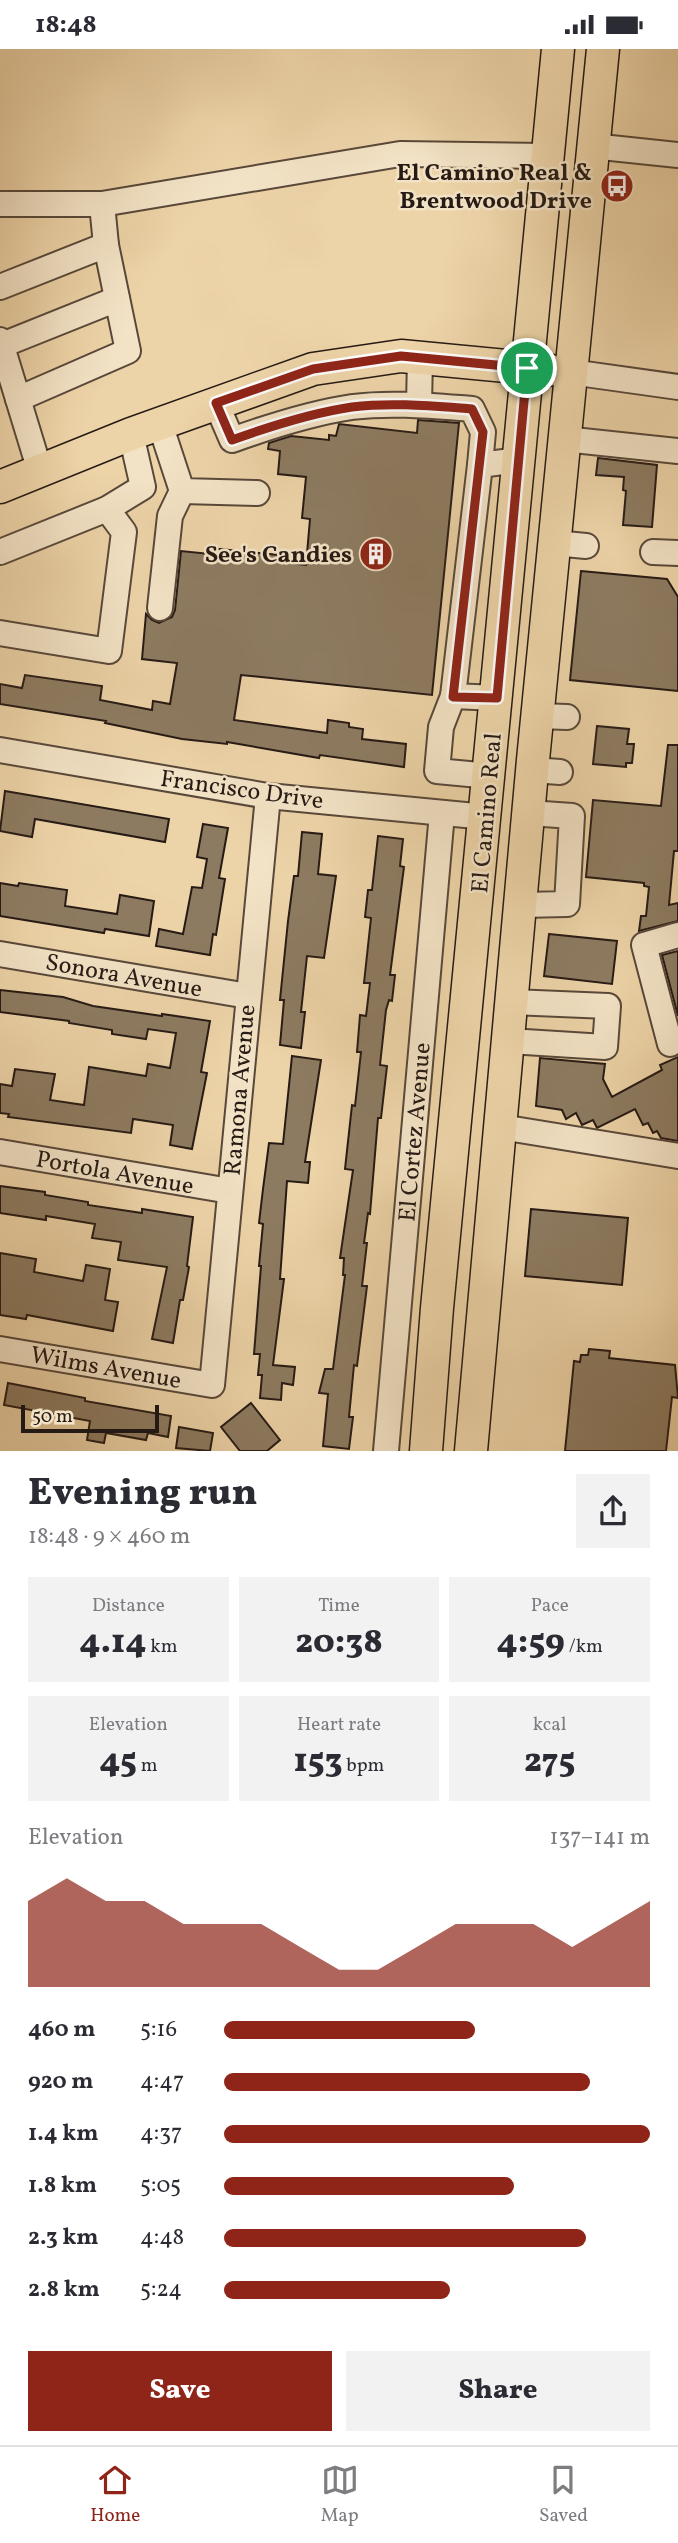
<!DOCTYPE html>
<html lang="en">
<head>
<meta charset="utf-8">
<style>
  body { margin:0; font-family:Vollkorn,serif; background:#f2f2f3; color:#2b2b33; height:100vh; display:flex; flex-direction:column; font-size:26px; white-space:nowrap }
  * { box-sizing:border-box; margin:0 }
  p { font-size:23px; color:#7c7c81 }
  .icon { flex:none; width:38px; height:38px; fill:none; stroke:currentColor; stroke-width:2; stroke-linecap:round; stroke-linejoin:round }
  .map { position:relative; height:1402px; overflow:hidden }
  .drawer { display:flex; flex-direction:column; background:#fff; flex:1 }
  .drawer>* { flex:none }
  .scale { position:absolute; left:21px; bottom:18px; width:138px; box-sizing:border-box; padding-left:7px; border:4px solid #261a15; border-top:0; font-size:19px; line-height:24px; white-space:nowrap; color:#261a15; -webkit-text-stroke:5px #f3e3c6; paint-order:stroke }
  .pin { position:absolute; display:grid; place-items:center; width:60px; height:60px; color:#fff; margin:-30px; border:4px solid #fff; border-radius:50%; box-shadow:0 2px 7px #0007 }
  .round { display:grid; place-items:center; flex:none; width:74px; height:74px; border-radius:0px; background:#f2f2f3 }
  .overview { display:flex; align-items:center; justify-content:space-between; height:119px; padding:0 28px }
  h1 { font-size:38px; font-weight:800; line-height:52px }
  .metrics { display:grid; grid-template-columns:repeat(3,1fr); gap:10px; height:119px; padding:7px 28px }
  .metrics div { display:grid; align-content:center; border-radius:0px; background:#f2f2f3; text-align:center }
  .metrics b { font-size:35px; font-weight:800 }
  .metrics small { font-size:19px; font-weight:400 }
  .metrics p { font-size:19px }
  .chart { height:196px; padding:14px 28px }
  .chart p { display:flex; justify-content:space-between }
  .chart svg { width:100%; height:126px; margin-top:7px; fill:#8f2418; opacity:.7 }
  .primary-button { display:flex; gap:14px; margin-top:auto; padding:14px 28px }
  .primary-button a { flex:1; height:80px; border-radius:0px; background:#8f2418; color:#fff; font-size:28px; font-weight:800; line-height:80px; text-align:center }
  .primary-button a+a { background:#f2f2f3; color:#2b2b33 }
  ul { padding:0 28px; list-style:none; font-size:23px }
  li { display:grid; grid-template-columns:112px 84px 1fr; align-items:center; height:52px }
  li i { height:18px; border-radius:9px; background:#8f2418 }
  .status { display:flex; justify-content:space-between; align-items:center; height:49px; padding:0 35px; background:#fff; direction:ltr }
  .status svg { height:19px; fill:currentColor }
  .dock { display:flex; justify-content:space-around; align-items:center; height:98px; border-top:2px solid #e1e1e2; background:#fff; font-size:19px; color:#7c7c81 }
  .dock a { display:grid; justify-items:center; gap:4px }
  .dock .selected { color:#8f2418 }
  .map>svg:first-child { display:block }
  .building { fill:#8d7b61; stroke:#261a15; stroke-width:2 }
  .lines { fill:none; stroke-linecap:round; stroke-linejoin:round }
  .minor-casing { stroke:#58483a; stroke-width:28 }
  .major-casing { stroke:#261a15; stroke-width:35 }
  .minor { stroke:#f3e3c6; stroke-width:24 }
  .major { stroke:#edd4a8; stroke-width:32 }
  .route-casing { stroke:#fff; stroke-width:14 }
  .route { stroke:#8f2418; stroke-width:9 }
  .labels { text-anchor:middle; stroke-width:5; stroke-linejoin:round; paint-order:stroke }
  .poi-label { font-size:24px; font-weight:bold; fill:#261a15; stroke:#f3e3c6; text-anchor:end }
  .street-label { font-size:24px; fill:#261a15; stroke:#f3e3c6 }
</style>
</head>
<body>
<div class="status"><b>18:48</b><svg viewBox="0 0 49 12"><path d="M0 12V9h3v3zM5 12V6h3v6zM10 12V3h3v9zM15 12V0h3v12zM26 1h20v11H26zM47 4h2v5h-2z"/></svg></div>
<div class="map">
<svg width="678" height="1402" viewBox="0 0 678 1402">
  <rect width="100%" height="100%" fill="#edd4a8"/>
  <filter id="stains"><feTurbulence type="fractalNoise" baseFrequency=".00286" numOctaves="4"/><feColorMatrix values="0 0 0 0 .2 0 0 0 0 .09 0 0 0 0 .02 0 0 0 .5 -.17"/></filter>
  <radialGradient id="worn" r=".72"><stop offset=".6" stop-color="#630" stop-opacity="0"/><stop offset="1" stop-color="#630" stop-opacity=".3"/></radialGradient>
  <g class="building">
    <path d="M418 371 459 374 432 646 241 626 234 671 327 684 328 671 349 674V678L363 680 362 690 406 695 404 718 320 706 319 709 227 693V695L182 690 105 674 106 672 0 655V635L22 639 25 626 102 637 100 651 152 661 153 652 170 655 177 614 142 610 146 565 152 571 159 574 172 568 175 561 181 502 210 505 211 499 279 506 278 513 306 516 310 470 302 469 306 428 278 425 280 402 268 400 269 394 291 387 329 391V386L336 387 339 375 417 384Z"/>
    <path d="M598 409 657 416 652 478 623 476 626 442 623 441 624 428 596 426Z"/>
    <path d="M581 522 667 530 678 548V642L570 631Z"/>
    <path d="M597 677 629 680 627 695H634L632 714H626V718L593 715Z"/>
    <path d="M668 696H678V802H674L669 856 678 854V872L639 882 641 867H646L649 838 644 837V834L586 828 593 751 661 757Z"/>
    <path d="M5 742 169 770 165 793 35 770 32 788 0 782Z"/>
    <path d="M203 775 228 779 219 829 225 830 216 886 213 885 210 906 156 897 159 880 183 885 192 838 202 839 207 810 197 808Z"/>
    <path d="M302 783 322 785 318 825 336 827 324 909 307 907 301 963H305L301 999 280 996 284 951H280L288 872 294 827H298Z"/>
    <path d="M378 787 403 790 400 817 404 818 390 926H395L392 952 389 951 386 961 380 1016 387 1017 381 1069H378L370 1165 368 1164 364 1194H367L362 1237H367L357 1317 354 1316 349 1368H353L349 1400 323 1397 328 1345 319 1344 325 1320H333L345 1226H343L344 1209H340L353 1121 345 1120 352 1056 355 1057 361 1003H357L360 966 366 967 370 934H364L371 869 365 868 368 841H372Z"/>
    <path d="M0 834 18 837 19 834 67 841 65 857 117 865 120 846 154 852 149 887 105 880 104 884 0 867Z"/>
    <path d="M549 885 617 892 612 935 544 927Z"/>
    <path d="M678 902V967L662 906Z"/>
    <path d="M0 941 63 948 93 957 162 967V965L210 972 201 1023 207 1024 192 1100 170 1096 173 1076 133 1070 131 1084 8 1068 9 1065 0 1064V1035L12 1037 15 1020 55 1025 50 1051 84 1056 89 1018 146 1027 148 1015 170 1019 176 984 148 980 146 990 112 985V981L69 974V972L0 963Z"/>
    <path d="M292 1007 321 1011 305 1113H310L308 1134 287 1132 280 1230H284L273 1316 295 1318 293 1336 282 1334 281 1351 260 1349 262 1326H258L260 1305H254L261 1217H259L263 1175 259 1174 263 1140 269 1094 283 1095Z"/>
    <path d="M678 1008V1092L661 1089 657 1082 653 1084 648 1074 643 1076 635 1060 597 1079 593 1071 582 1076 576 1064 566 1070 562 1061 536 1057 540 1009 605 1015 603 1030 612 1048 662 1021 660 1016Z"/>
    <path d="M0 1137 45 1143V1146L88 1153V1156L142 1164V1160L193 1168 187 1217 189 1218 183 1251H180L173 1294 152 1290 167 1218 118 1211 121 1193 92 1189 95 1175 46 1167V1171L0 1164Z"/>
    <path d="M531 1160 628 1169 622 1236 525 1227Z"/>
    <path d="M0 1204 36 1210 34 1223 83 1232 86 1216 110 1220 105 1251 118 1253 113 1282 27 1266 26 1270 0 1266Z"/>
    <path d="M589 1300 610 1302 609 1309 675 1316 678 1349 672 1348 666 1402H565L574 1312 580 1313 581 1306H588Z"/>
    <path d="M8 1334 85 1349V1352L171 1367 168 1388 148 1384 146 1391 106 1384 104 1394 87 1391 90 1372 4 1356Z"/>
    <path d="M251 1354 280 1391 267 1402H240L221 1378Z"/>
    <path d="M179 1378 213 1384 210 1402 176 1399Z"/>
  </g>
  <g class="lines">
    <defs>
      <g id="minor">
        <path d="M592 97 678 106"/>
        <path d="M0 155H102L400 105 548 107"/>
        <path d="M0 238 106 196"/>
        <path d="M0 291 18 350 128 302 106 196 102 155"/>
        <path d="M2 296 117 250"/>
        <path d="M571 323 678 338"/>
        <path d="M18 350 40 422"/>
        <path d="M216 354 232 391C271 377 311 364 352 358 392 353 432 357 472 360L483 383 480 416"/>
        <path d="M419 356 420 309"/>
        <path d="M160 375 182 442 257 444"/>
        <path d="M564 390 678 402"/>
        <path d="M554 494 586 497"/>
        <path d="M0 503 107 460 143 438 131 385"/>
        <path d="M653 503 678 504"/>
        <path d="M160 559 170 467 182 442"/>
        <path d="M0 584 109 602 124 483 107 460"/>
        <path d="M453 647 441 678 437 722 490 727"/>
        <path d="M497 649 453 647 480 416 519 411"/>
        <path d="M538 667 567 668"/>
        <path d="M0 701 268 747 486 768"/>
        <path d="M533 721 560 723"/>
        <path d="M521 856 567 855 572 767 529 764"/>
        <path d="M0 905 248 947"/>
        <path d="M509 992 605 998 608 957 512 953"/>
        <path d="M670 995 644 896 678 886"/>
        <path d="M501 1078 678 1107"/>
        <path d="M0 1103 230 1142"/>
        <path d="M0 1300 212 1336 268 747"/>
        <path d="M386 1402 442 764"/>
      </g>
      <g id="major">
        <path d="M0 438 131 385 313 320 401 307 548 321"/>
        <path d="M426 1402 437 1259 558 0"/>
        <path d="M471 1402 533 711 603 0"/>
      </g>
    </defs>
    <use href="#minor" class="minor-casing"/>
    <use href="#major" class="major-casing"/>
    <use href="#minor" class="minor"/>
    <use href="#major" class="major"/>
  </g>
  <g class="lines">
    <defs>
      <path id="route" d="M401 307 527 319 497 649 453 648 483 383 472 360C432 357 392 353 352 358 311 364 271 377 232 391L216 354 313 320Z"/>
    </defs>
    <use href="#route" class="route-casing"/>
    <use href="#route" class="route"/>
  </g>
  <defs>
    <symbol id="bus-disc" viewBox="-11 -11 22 22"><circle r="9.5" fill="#8f2418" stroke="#f3e3c6"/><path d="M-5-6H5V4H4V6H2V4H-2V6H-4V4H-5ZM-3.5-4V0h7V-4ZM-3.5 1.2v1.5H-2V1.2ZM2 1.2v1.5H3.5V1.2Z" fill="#fff"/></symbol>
    <symbol id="building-disc" viewBox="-11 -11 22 22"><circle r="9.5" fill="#8f2418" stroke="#f3e3c6"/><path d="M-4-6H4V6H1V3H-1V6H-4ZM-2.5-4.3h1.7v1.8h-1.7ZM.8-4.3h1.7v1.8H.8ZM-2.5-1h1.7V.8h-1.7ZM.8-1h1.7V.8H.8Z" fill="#fff"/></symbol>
  </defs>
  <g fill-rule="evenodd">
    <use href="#bus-disc" x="598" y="118" width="38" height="38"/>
    <use href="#building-disc" x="357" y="486" width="38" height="38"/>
  </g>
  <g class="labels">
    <g class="poi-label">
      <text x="592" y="131">El Camino Real &amp;<tspan x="592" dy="28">Brentwood Drive</tspan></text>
      <text x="352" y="513">See's Candies</text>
    </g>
    <g class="street-label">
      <text transform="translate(242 740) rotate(8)" y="8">Francisco Drive</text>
      <text transform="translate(486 764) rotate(-85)" y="8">El Camino Real</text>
      <text transform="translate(124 926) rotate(10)" y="8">Sonora Avenue</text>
      <text transform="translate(239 1041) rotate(-85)" y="8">Ramona Avenue</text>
      <text transform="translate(414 1083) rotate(-85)" y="8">El Cortez Avenue</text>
      <text transform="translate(115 1123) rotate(10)" y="8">Portola Avenue</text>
      <text transform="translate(106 1318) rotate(10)" y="8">Wilms Avenue</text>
    </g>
  </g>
  <rect width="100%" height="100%" filter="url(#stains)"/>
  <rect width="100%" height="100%" fill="url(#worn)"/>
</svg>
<div class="scale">50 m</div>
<div class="pin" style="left:527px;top:319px;background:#1e9e55"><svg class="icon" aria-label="arrive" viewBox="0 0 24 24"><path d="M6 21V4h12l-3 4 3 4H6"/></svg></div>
</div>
<section class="drawer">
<div class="overview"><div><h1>Evening run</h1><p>18:48 · 9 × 460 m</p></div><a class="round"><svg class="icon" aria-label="share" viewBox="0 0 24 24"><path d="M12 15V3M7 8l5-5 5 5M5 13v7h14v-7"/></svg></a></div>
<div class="metrics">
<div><p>Distance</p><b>4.14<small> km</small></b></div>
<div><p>Time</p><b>20:38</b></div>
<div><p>Pace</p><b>4:59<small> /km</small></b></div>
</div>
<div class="metrics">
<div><p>Elevation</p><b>45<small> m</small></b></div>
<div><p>Heart rate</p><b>153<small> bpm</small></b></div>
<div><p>kcal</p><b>275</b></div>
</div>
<div class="chart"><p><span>Elevation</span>137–141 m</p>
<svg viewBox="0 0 160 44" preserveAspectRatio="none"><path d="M0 44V14L10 6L20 14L30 14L40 22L50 22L60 22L70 30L80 38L90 38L100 30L110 22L120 22L130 22L140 30L150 22L160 14V44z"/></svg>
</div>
<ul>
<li><b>460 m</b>5:16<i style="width:59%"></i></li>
<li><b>920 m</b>4:47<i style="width:86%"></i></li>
<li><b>1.4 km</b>4:37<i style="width:100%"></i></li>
<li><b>1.8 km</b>5:05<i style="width:68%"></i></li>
<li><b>2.3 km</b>4:48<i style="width:85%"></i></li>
<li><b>2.8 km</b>5:24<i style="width:53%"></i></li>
</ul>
<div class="primary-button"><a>Save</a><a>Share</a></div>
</section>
<nav class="dock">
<a class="selected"><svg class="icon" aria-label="home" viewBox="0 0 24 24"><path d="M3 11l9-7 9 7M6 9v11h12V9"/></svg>Home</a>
<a><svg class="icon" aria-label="map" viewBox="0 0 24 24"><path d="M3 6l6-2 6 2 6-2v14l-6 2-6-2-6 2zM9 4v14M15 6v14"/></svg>Map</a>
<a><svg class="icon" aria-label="saved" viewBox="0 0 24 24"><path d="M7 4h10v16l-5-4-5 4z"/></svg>Saved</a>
</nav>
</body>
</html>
